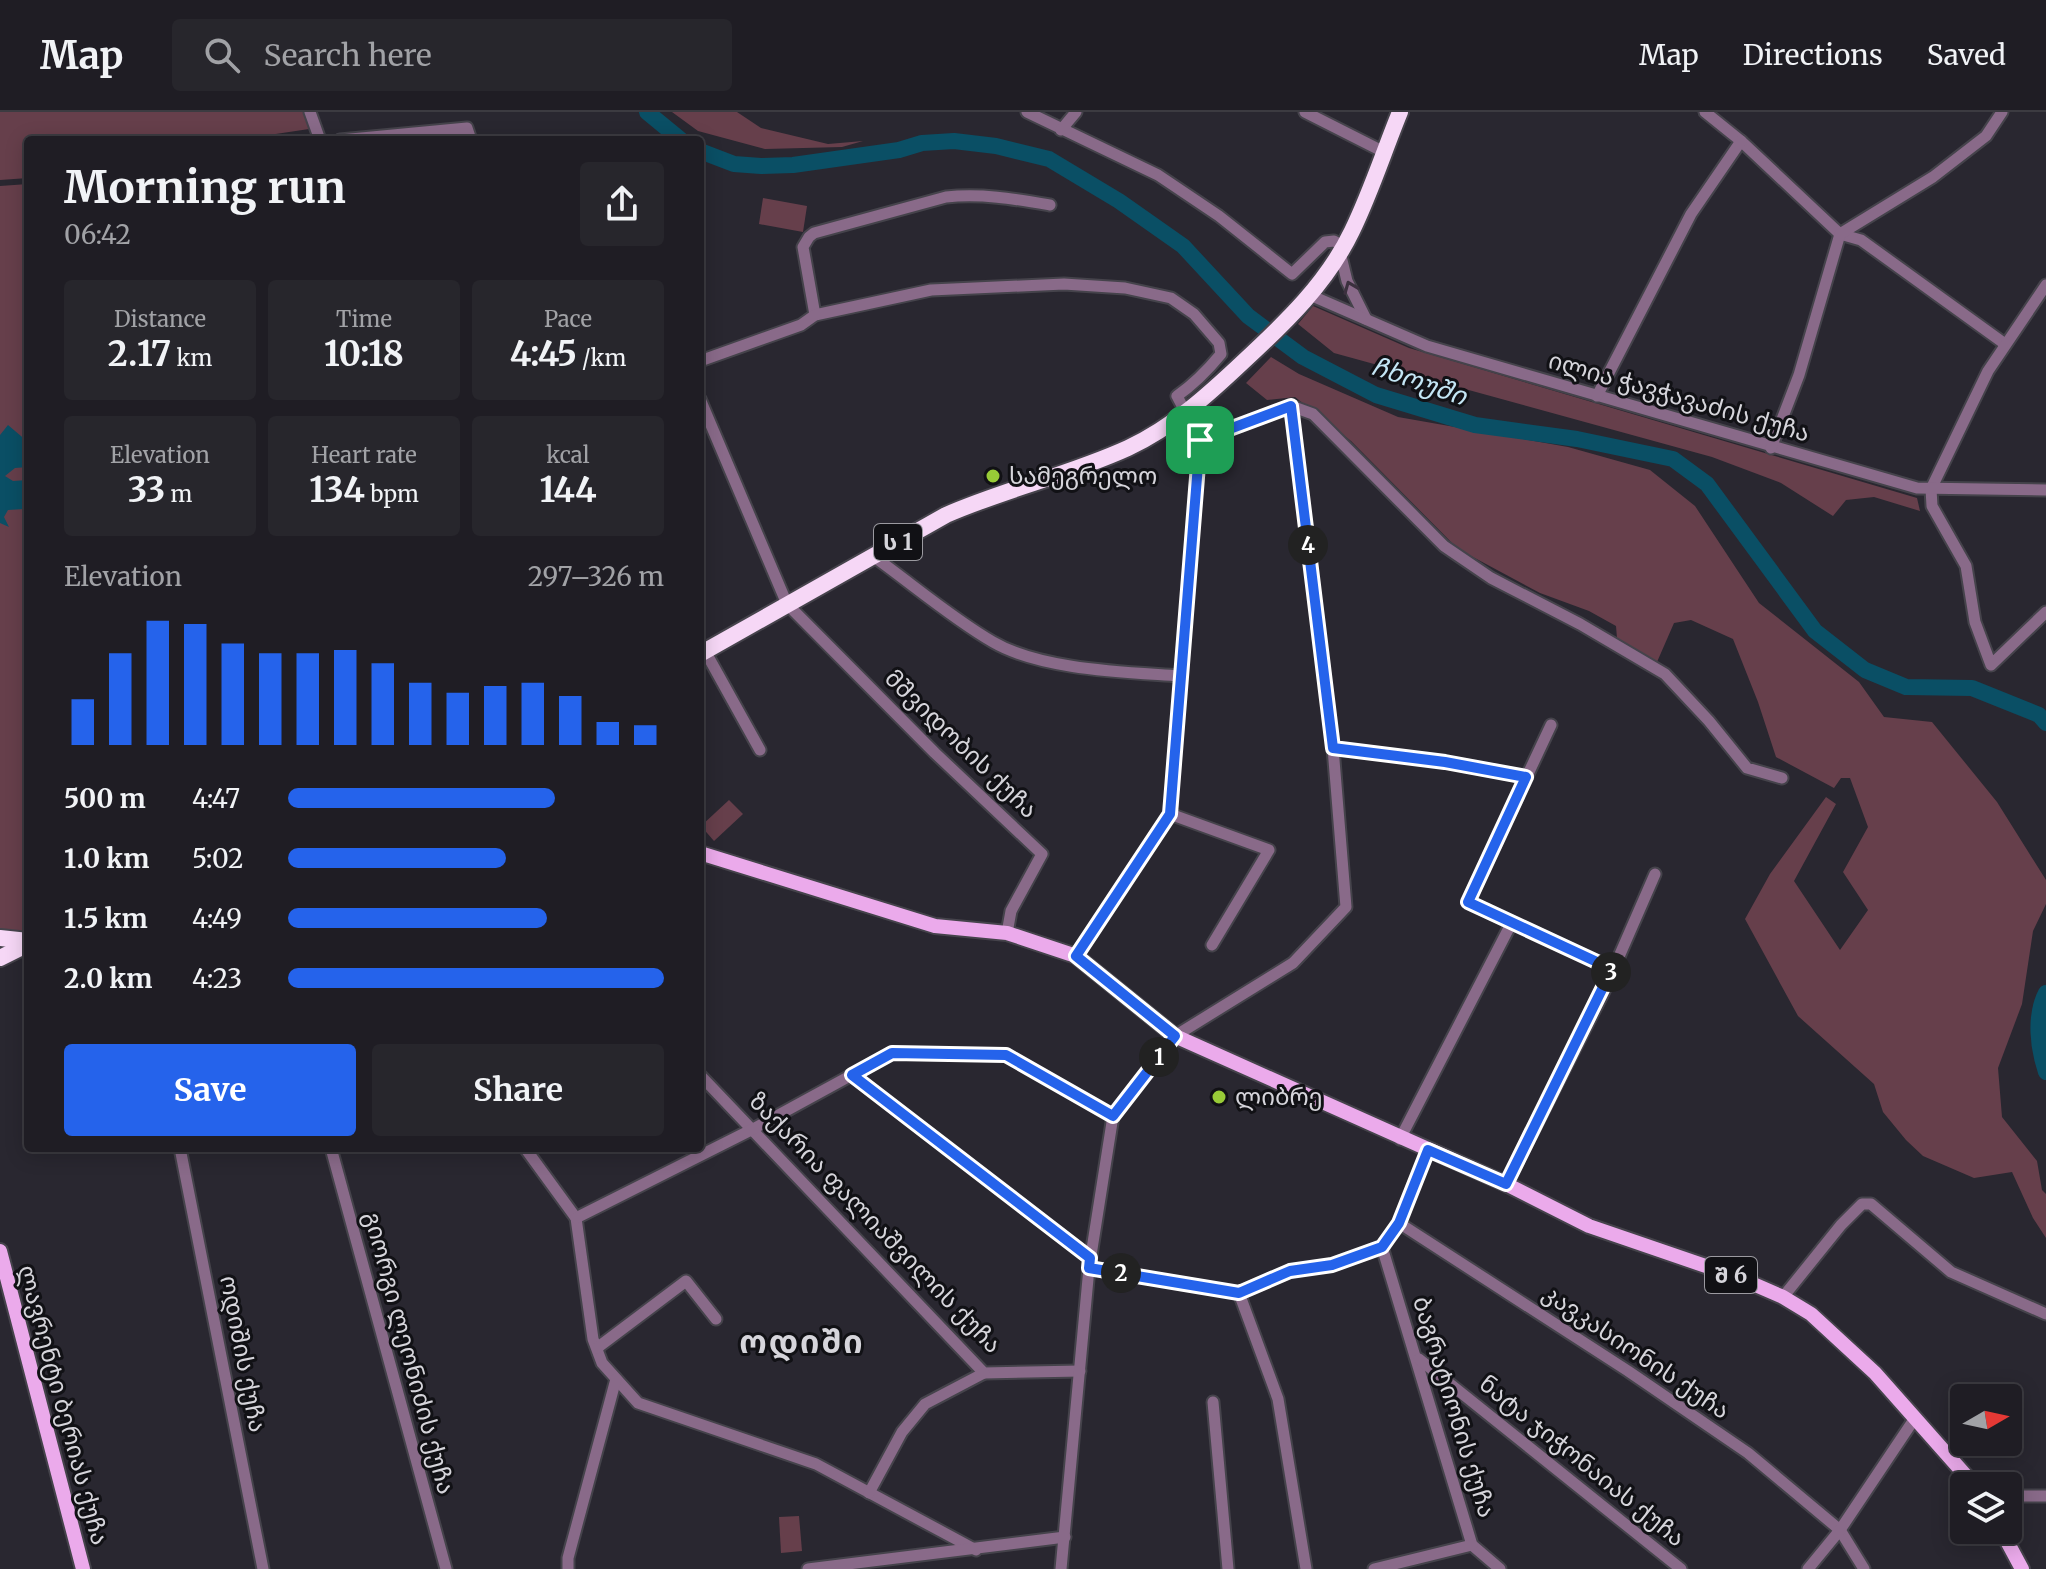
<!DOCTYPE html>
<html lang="en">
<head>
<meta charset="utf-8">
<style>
  body { margin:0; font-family:Merriweather,"Noto Sans Georgian",serif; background:#27262c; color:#f1f3f6; height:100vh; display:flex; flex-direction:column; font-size:30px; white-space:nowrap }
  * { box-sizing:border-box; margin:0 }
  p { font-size:26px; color:#a1a2a6 }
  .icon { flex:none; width:44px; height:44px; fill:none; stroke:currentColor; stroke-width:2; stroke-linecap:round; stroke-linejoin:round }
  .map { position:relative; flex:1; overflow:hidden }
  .drawer { position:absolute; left:24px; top:24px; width:680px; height:1016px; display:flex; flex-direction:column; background:#1f1d24; border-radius:8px; box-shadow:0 4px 20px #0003,0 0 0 2px #3c3b41 }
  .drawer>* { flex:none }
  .needle { width:52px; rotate:81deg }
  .buttons { position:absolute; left:1950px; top:1272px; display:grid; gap:16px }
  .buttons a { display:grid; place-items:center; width:72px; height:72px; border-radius:8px; background:#1f1d24; box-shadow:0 4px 20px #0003,0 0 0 2px #3c3b41; font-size:40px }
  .pin { position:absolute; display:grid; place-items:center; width:68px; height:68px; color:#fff; margin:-34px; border-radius:16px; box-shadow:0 4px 12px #0006 }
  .km { position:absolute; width:40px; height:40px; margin:-20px; border-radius:50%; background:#222; color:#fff; font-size:22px; line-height:40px; text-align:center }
  .round { display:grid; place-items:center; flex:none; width:84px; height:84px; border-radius:8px; background:#27262c }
  .headline { display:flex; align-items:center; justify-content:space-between; height:136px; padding:0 40px }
  h1 { font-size:44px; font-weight:700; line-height:60px }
  .stats { display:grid; grid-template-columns:repeat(3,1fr); gap:12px; height:136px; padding:8px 40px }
  .stats div { display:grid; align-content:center; border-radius:8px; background:#27262c; text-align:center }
  .stats b { font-size:34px; font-weight:700 }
  .stats small { font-size:22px; font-weight:400 }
  .stats p { font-size:22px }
  .chart { height:224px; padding:16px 40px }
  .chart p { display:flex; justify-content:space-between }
  .chart svg { width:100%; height:144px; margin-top:8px; stroke:#2563eb; stroke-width:6 }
  .action { display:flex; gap:16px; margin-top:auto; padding:16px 40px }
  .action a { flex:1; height:92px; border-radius:8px; background:#2563eb; color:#fff; font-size:32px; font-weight:700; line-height:92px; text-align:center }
  .action a+a { background:#27262c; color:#f1f3f6 }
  ul { padding:0 40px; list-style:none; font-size:26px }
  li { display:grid; grid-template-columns:128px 96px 1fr; align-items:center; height:60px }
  li i { height:20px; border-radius:10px; background:#2563eb }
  header { display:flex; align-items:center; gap:48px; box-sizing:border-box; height:112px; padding:0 40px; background:#1f1d24; border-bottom:2px solid #3c3b41 }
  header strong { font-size:38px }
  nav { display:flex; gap:44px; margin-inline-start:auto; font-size:28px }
  .search { width:560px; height:72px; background:#27262c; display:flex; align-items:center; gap:20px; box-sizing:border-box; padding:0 28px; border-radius:8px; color:#a1a2a6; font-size:30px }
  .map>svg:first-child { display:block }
  .green { fill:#663f4b }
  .water { fill:#0a4f65 }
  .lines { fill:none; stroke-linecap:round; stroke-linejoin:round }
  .river { stroke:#0a4f65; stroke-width:16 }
  .minor-casing { stroke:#45434b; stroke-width:15 }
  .major-casing { stroke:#45434b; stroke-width:18 }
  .highway-casing { stroke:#45434b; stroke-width:20 }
  .minor { stroke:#896a89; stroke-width:11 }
  .major { stroke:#ebaaeb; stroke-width:14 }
  .highway { stroke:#f6d7f6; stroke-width:16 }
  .oneway { stroke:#3b303e }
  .route-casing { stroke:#fff; stroke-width:16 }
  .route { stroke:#2563eb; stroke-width:10 }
  .poi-dot { fill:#98cb37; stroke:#111115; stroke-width:3 }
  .labels { text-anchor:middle; stroke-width:6; stroke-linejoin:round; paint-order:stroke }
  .shield { fill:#111115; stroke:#9b9aa0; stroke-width:2 }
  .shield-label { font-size:22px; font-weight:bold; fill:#d6d5db }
  .street-label { font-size:24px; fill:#d6d5db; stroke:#111115 }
  .poi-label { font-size:24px; fill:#d6d5db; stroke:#111115; text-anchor:start }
  .water-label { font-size:26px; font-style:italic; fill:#c4e6f5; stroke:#111115 }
  .district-label { font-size:32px; font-weight:bold; letter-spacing:2px; fill:#d6d5db; stroke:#111115 }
</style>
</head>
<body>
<header>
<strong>Map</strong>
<div class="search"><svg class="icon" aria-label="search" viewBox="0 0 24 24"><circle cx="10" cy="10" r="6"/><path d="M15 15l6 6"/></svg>Search here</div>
<nav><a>Map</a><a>Directions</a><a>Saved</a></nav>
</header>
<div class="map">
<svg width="2046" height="1457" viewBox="0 0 2046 1457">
  <rect width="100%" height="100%" fill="#292730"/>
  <g class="green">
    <path d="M0 0H303L309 17 235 28H28V66L0 68Z"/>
    <path d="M672 0H737L761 16 828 32 863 29 842 35 765 37 698 19Z"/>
    <path d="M28 72V819L13 823 0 821V74Z"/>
    <path d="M763 86 807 94 803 120 759 112Z"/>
    <path d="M1313 194 1409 236 1917 386 1920 399 1874 385 1846 388 1833 404 1781 371 1712 345 1334 241 1298 212Z"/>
    <path d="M1271 245 1299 262 1398 305 1568 335 1650 358 1695 394 1759 491 1859 570 1884 605 1932 610 1997 690 2046 768V792L2033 819 2022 892 1998 956 2002 1005 2037 1049 2042 1078 2046 1082V1126L2033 1106 2012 1060 1974 1066 1923 1044 1906 1028 1883 1000 1874 972 1798 904 1745 807 1770 762 1826 685 1836 692 1794 769 1840 838 1868 798 1843 760 1868 715 1850 666H1841L1834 676 1776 645 1758 590 1733 527 1691 508 1674 511 1657 550 1617 526 1616 514 1589 499 1540 481 1458 437 1351 329 1295 285 1267 288 1246 271Z"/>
    <path d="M729 688 743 702 714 729 701 714Z"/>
    <path d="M799 1404 802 1439 781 1441 779 1405Z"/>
  </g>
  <path class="water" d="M8 313 28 330V355L15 356 5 364 13 369 28 368V394L24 397 8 398 4 405 9 415 0 411V323Z"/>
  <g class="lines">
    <g class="river">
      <path d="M647 0 681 28"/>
      <path d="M700 39 734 52 761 54 793 53 899 38 922 31 954 29 996 34 1049 47 1119 89 1183 134 1248 204 1303 245 1376 283 1475 313 1577 327 1673 347 1707 372 1815 519 1865 558 1906 575 1972 576 2039 603 2046 611"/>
      <path d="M2046 881C2034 904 2038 936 2046 960"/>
    </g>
    <defs>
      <g id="minor">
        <path d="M310 0 320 28"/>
        <path d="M1027 0 1158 63 1219 104 1292 162 1325 130 1334 129 1343 134"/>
        <path d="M1305 0 1384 40"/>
        <path d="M1705 0 1741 29 1840 122 1861 128 2005 232"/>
        <path d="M1061 18 1076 0"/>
        <path d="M340 28 467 16 471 28"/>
        <path d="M1340 140 1347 169 1366 207"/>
        <path d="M2046 173 1988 259 1931 377 1932 394 1966 454 1975 510 1991 553 2046 500"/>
        <path d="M1310 183 1427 234 1917 376 2046 378"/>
        <path d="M815 203 803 135 809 125 814 121 946 85C981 81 1015 87 1050 93"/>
        <path d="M700 249 801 213 815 203 931 178 1064 172 1125 176 1171 186 1194 202 1219 231 1221 242C1207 259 1194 272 1177 284L1200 328 1170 702 1076 844"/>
        <path d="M1597 284 1691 102 1741 29"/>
        <path d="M700 287 787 492 935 641 1042 742 1011 799 1007 821"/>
        <path d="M1200 328 1291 294 1313 302 1444 434 1491 466 1580 512 1665 562 1709 609 1747 656 1782 666"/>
        <path d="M1771 336 1799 263 1840 122 1933 65 1986 24 2002 0"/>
        <path d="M873 444C912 472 953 507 993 530 1041 558 1125 560 1179 564"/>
        <path d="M705 539 760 638"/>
        <path d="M1551 613 1468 790 1612 857"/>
        <path d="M1333 636 1445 650 1526 665"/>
        <path d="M1170 702 1269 738 1212 833"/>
        <path d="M700 963 984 1261 1080 1259"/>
        <path d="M852 963 1090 1146"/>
        <path d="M1400 1027 1511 812"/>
        <path d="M180 1036 263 1457"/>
        <path d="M331 1036 446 1457"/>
        <path d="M525 1036 576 1106 593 1227 602 1251 638 1291 816 1352 976 1438"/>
        <path d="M1506 1072 1604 879 1655 762"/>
        <path d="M576 1106 753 1017 892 941 1006 943 1113 1004"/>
        <path d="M1399 1111 1628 1259 1748 1341 1840 1418 1864 1457"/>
        <path d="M1382 1135 1472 1433 1500 1457"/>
        <path d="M1089 1156 1239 1181 1290 1159 1332 1153 1382 1135 1399 1111 1428 1038"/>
        <path d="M1239 1181 1278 1287 1306 1457"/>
        <path d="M1783 1185 1841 1113 1862 1092H1871L1951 1160 2046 1202"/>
        <path d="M597 1236 686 1169 716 1207"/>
        <path d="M1419 1247 1681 1457"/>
        <path d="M1213 1290 1228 1457"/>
        <path d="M869 1381 902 1320 925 1292 984 1261"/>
        <path d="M2008 1384H2046"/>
        <path d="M568 1457V1446L616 1267"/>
        <path d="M808 1457 1065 1425"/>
        <path d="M1061 1457 1089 1156 1113 1004 1175 924 1293 851 1346 795 1333 636 1291 294"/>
        <path d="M1374 1457 1472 1433"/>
        <path d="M1808 1457 1840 1418 1915 1306"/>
      </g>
      <g id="major">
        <path d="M700 741 935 814 1007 821 1076 844 1175 924 1506 1072 1589 1114 1735 1164 1783 1185 1811 1202 1875 1261 1975 1374"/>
        <path d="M0 1139 83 1457"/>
        <path d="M2001 1418 2022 1457"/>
      </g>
      <g id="highway">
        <path d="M700 542 946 403C1005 377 1069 363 1128 336 1173 315 1209 282 1244 249 1286 210 1327 171 1352 119 1371 80 1384 39 1400 0"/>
        <path d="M0 826 28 829"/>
        <path d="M0 846 28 832"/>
      </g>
    </defs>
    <use href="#minor" class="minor-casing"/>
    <use href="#major" class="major-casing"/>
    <use href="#highway" class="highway-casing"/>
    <use href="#minor" class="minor"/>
    <use href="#major" class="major"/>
    <use href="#highway" class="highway"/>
  </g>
  <defs><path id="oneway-chevron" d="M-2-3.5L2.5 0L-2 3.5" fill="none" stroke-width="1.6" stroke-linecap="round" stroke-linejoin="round" transform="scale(2)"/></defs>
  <use class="oneway" href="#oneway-chevron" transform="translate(1350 175) rotate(-112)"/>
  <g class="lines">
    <defs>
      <path id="route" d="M1291 294 1333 636 1445 650 1526 665 1468 790 1612 857 1506 1072 1428 1038 1399 1111 1382 1135 1332 1153 1290 1159 1239 1181 1089 1156 1090 1146 852 963 892 941 1006 943 1113 1004 1175 924 1076 844 1170 702 1200 328Z"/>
    </defs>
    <use href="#route" class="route-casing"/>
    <use href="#route" class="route"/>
  </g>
  <g class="poi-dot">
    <circle cx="993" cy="364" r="8"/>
    <circle cx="1219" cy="985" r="8"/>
  </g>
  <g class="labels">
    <g class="shield">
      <rect x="874" y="412" width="48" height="36" rx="6"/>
      <rect x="1705" y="1145" width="52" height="36" rx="6"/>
    </g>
    <g class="shield-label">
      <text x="898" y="438">ს 1</text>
      <text x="1731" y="1171">შ 6</text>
    </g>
    <g class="street-label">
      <text transform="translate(1679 285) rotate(16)" y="8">ილია ჭავჭავაძის ქუჩა</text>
      <text transform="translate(961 632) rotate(44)" y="8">მშვიდობის ქუჩა</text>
      <text transform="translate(875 1111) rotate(46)" y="8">ზაქარია ფალიაშვილის ქუჩა</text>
      <text transform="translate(1636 1240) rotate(34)" y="8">კავკასიონის ქუჩა</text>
      <text transform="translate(409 1241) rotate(75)" y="8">გიორგი ლეონიძის ქუჩა</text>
      <text transform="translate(243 1242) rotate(79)" y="8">ოდიშის ქუჩა</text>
      <text transform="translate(63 1293) rotate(75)" y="8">ლავრენტი ბერიას ქუჩა</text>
      <text transform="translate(1454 1295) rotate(73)" y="8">ბაგრატიონის ქუჩა</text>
      <text transform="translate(1582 1349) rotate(39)" y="8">ნატა ჯიჭონაიას ქუჩა</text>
    </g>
    <g class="poi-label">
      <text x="1009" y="372">სამეგრელო</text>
      <text x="1235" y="993">ლიბრე</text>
    </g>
    <g class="water-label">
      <text transform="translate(1419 269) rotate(19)" y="9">ჩხოუში</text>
    </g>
    <g class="district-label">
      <text x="802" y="1241">ოდიში</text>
    </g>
  </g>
</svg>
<div class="buttons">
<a><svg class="needle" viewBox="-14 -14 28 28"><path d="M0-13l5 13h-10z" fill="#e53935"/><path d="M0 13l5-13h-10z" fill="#a1a2a6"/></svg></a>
<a><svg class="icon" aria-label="layers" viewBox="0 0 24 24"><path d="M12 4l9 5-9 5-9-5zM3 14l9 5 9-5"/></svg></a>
</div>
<div class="pin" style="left:1200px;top:328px;background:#1e9e55"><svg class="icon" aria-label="arrive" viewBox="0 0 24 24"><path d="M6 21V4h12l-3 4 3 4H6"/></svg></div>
<b class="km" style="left:1159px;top:945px">1</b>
<b class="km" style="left:1121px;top:1161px">2</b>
<b class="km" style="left:1611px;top:860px">3</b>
<b class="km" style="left:1308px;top:433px">4</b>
<section class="drawer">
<div class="headline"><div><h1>Morning run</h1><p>06:42</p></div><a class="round"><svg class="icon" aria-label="share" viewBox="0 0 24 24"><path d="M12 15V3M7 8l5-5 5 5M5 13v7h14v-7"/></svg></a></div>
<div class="stats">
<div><p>Distance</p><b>2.17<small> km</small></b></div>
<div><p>Time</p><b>10:18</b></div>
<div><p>Pace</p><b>4:45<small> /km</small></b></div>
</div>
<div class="stats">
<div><p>Elevation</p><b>33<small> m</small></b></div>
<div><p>Heart rate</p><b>134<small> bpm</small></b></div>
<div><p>kcal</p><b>144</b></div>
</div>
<div class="chart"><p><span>Elevation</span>297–326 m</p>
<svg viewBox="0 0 160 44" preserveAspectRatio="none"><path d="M5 44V30M15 44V16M25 44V6M35 44V7M45 44V13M55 44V16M65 44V16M75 44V15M85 44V19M95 44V25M105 44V28M115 44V26M125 44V25M135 44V29M145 44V37M155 44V38"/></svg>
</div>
<ul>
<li><b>500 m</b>4:47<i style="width:71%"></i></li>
<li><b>1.0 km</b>5:02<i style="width:58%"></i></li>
<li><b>1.5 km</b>4:49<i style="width:69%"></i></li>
<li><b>2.0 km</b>4:23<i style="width:100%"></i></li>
</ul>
<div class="action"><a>Save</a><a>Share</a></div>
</section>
</div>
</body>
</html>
